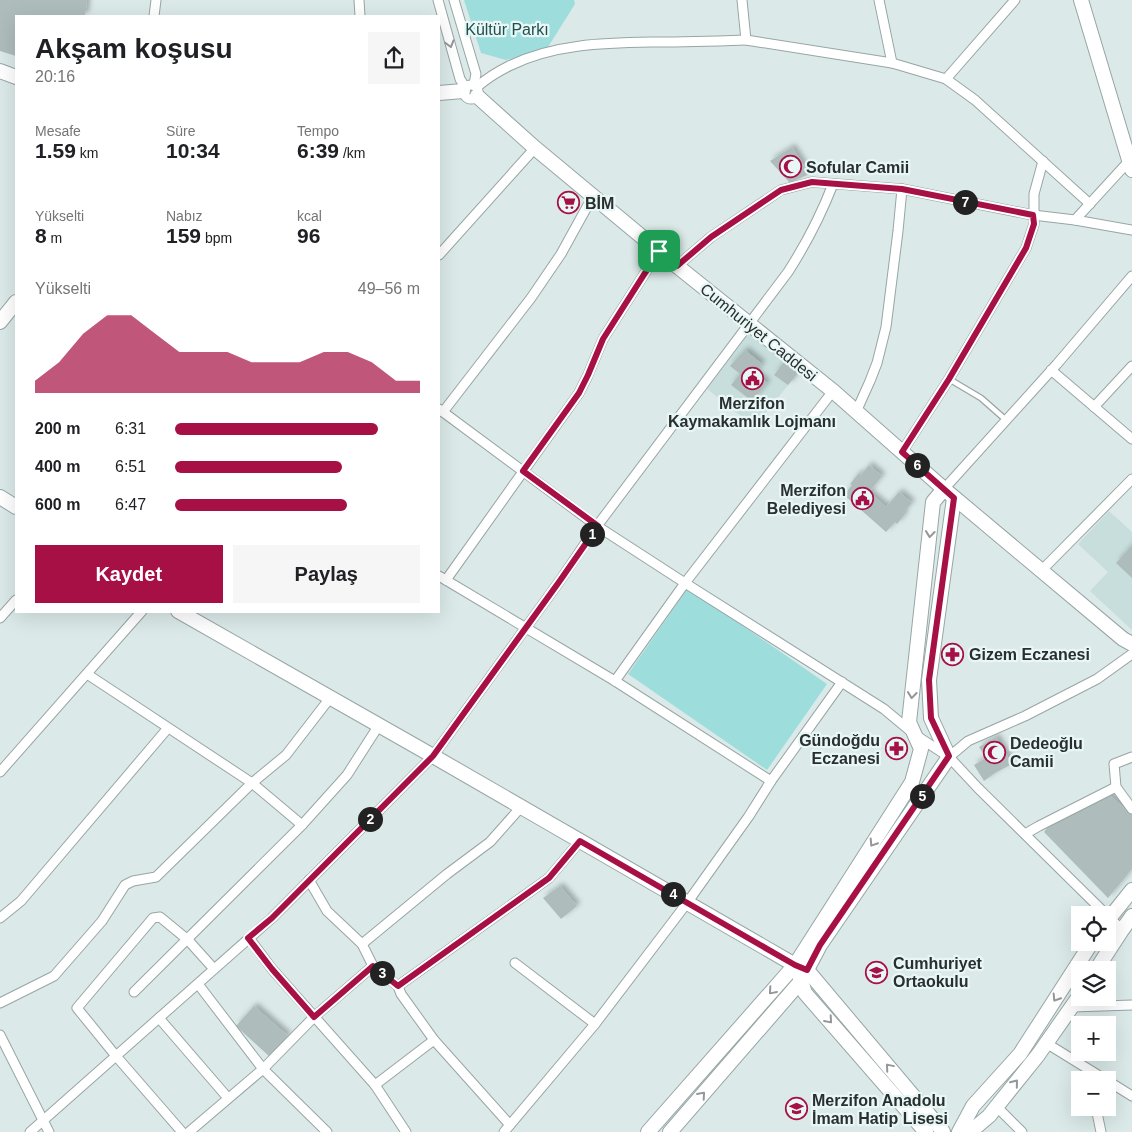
<!DOCTYPE html>
<html lang="tr">
<head>
<meta charset="utf-8">
<style>
  body { margin:0; font-family:Helvetica,sans-serif; background:#f6f6f6; color:#202124; height:100vh; display:flex; flex-direction:column; font-size:19px; white-space:nowrap }
  * { box-sizing:border-box; margin:0 }
  p { font-size:16px; color:#757577 }
  .icon { flex:none; width:28px; height:28px; fill:none; stroke:currentColor; stroke-width:2; stroke-linecap:round; stroke-linejoin:round }
  .map { position:relative; flex:1; overflow:hidden }
  .details { position:absolute; left:15px; top:15px; width:425px; height:598px; display:flex; flex-direction:column; background:#fff; border-radius:0px; box-shadow:0 5px 20px #0002 }
  .details>* { flex:none }
  .controls { position:absolute; left:1071px; top:906px; display:grid; gap:10px }
  .controls a { display:grid; place-items:center; width:45px; height:45px; border-radius:0px; background:#fff; box-shadow:0 5px 20px #0002; font-size:25px }
  .pin { position:absolute; display:grid; place-items:center; width:42px; height:42px; color:#fff; margin:-21px; border-radius:10px; box-shadow:0 2px 8px #0006 }
  .km { position:absolute; width:25px; height:25px; margin:-12px; border-radius:50%; background:#222; color:#fff; font-size:14px; line-height:25px; text-align:center }
  .round { display:grid; place-items:center; flex:none; width:52px; height:52px; border-radius:0px; background:#f6f6f6 }
  .headline { display:flex; align-items:center; justify-content:space-between; height:85px; padding:0 20px }
  h1 { font-size:28px; font-weight:700; line-height:38px }
  .figures { display:grid; grid-template-columns:repeat(3,1fr); gap:8px; height:85px; padding:5px 20px }
  .figures div { display:grid; align-content:center }
  .figures b { font-size:21px; font-weight:700 }
  .figures small { font-size:14px; font-weight:400 }
  .figures p { font-size:14px }
  .chart { height:140px; padding:10px 20px }
  .chart p { display:flex; justify-content:space-between }
  .chart svg { width:100%; height:90px; margin-top:5px; fill:#a71044; opacity:.7 }
  .primary-button { display:flex; gap:10px; margin-top:auto; padding:10px 20px }
  .primary-button a { flex:1; height:58px; border-radius:0px; background:#a71044; color:#fff; font-size:20px; font-weight:700; line-height:58px; text-align:center }
  .primary-button a+a { background:#f6f6f6; color:#202124 }
  ul { padding:0 20px; list-style:none; font-size:16px }
  li { display:grid; grid-template-columns:80px 60px 1fr; align-items:center; height:38px }
  li i { height:12px; border-radius:6px; background:#a71044 }
  .map>svg:first-child { display:block }
  .built { fill:#c7dedd }
  .green { fill:#9ddedc }
  .building { fill:#aebcbc; filter:url(#shadow) }
  .lines { fill:none; stroke-linecap:round; stroke-linejoin:round }
  .lane-casing { stroke:#98a5a5; stroke-width:7 }
  .street-casing { stroke:#98a5a5; stroke-width:11 }
  .secondary-casing { stroke:#98a5a5; stroke-width:16 }
  .lane { stroke:#fff; stroke-width:4.5 }
  .street { stroke:#fff; stroke-width:9 }
  .secondary { stroke:#fff; stroke-width:14 }
  .oneway { stroke:#949797 }
  .route-casing { stroke:#fff; stroke-width:10 }
  .route { stroke:#a71044; stroke-width:6 }
  .labels { text-anchor:middle; stroke-width:4.5; stroke-linejoin:round; paint-order:stroke }
  .park-label { font-size:16px; fill:#1f4f4f; stroke:#e8f7f6 }
  .poi-label { font-size:16px; font-weight:bold; fill:#292f2f; stroke:#e8f7f6; text-anchor:start }
  .street-label { font-size:16px; fill:#292f2f; stroke:#e8f7f6 }
</style>
</head>
<body>
<div class="map">
<svg width="1132" height="1132" viewBox="0 0 1132 1132">
  <defs>
    <filter id="shadow"><feDropShadow dx="3.5" dy="-3.5" stdDeviation="2.5" flood-color="#0004"/></filter>
  </defs>
  <rect width="100%" height="100%" fill="#dbe9e9"/>
  <g class="built">
    <path d="M748 333 798 373 754 427 705 387Z"/>
    <path d="M1109 511 1132 532V630L1090 591 1108 572 1078 544Z"/>
  </g>
  <g class="green">
    <path d="M464 0H574L575 4 548 47 506 60 481 53Z"/>
    <path d="M688 588 827 684 767 770 628 674Z"/>
  </g>
  <g class="building">
    <path d="M0 0H87L85 16H16V56L0 51Z"/>
    <path d="M792 147 809 174 790 183 770 161Z"/>
    <path d="M745 350 762 364 755 373 767 383 752 401 731 385 740 374 730 366Z"/>
    <path d="M784 362 798 373 788 385 774 375Z"/>
    <path d="M869 465 882 476 869 492 886 507 899 492 912 503 903 512 905 514 897 524 895 522 886 532 844 495 852 485 850 484 859 473 861 475Z"/>
    <path d="M1132 545V578L1116 563Z"/>
    <path d="M996 737 1012 764 995 773 984 781 974 765 986 758 979 747Z"/>
    <path d="M1107 793 1127 811 1132 817V869L1108 898 1044 832 1053 820Z"/>
    <path d="M560 886 577 906 561 919 543 898Z"/>
    <path d="M254 1006 288 1036 270 1057 236 1026Z"/>
  </g>
  <g class="lines">
    <defs>
      <path id="lane" d="M949 379 981 398 1006 420"/>
      <g id="street">
        <path d="M359 0 360 16"/>
        <path d="M438 0 460 79 465 87"/>
        <path d="M454 0 476 74 474 84"/>
        <path d="M742 0 746 40 892 63 946 79 975 100 1090 204"/>
        <path d="M879 0 892 63"/>
        <path d="M154 16 156 0"/>
        <path d="M946 79 1015 0"/>
        <circle cx="471" cy="92" r="7"/>
        <path d="M477 87C487 78 497 72 509 66 556 43 607 43 658 42 688 42 717 41 746 40"/>
        <path d="M1075 220 1129 161"/>
        <path d="M439 255 535 148"/>
        <path d="M677 266 711 237 781 190 812 182 902 189 1033 215 1075 220 1132 230"/>
        <path d="M1051 370 1132 439"/>
        <path d="M1094 407 1132 366"/>
        <path d="M439 409 597 526 685 583 884 709 914 734 949 757 978 788 1122 930"/>
        <path d="M443 412 531 298 561 254 593 196"/>
        <path d="M856 412 870 381 877 363 886 327 898 231 902 189"/>
        <path d="M902 452 949 379 1026 248 1034 224V194L1043 161"/>
        <path d="M944 489 1057 364 1132 276"/>
        <path d="M1041 571 1132 479"/>
        <path d="M439 576 615 681 771 781"/>
        <path d="M446 580 579 393 588 375 603 339 659 251"/>
        <path d="M0 618 16 600"/>
        <path d="M87 674 252 783 302 825"/>
        <path d="M615 681 685 583 833 391"/>
        <path d="M949 757 968 741 1025 716 1097 679 1132 654"/>
        <path d="M1132 757 1114 764 1116 787 1132 809"/>
        <path d="M0 772 142 611"/>
        <path d="M1025 834 1039 826 1116 787"/>
        <path d="M309 880 327 911 362 944 373 966 398 986 401 994 434 1040 510 1125"/>
        <path d="M0 918 21 901 168 728"/>
        <path d="M249 938 272 969 375 1085 406 1132"/>
        <path d="M362 944 447 874 490 842 521 807"/>
        <path d="M515 963 595 1024"/>
        <path d="M198 984 263 1069 327 1132"/>
        <path d="M398 986 549 878 580 841"/>
        <path d="M134 992 302 825 347 775 379 725"/>
        <path d="M0 1003 54 976 102 921 125 885 133 881 156 877 252 783 286 755 330 698"/>
        <path d="M1072 1007 1132 1005"/>
        <path d="M159 1018 228 1098"/>
        <path d="M0 1035 49 1132"/>
        <path d="M1046 1043 1106 1080"/>
        <path d="M1108 1081 1132 1096"/>
        <path d="M375 1085 434 1040"/>
        <path d="M996 1106 1022 1132"/>
        <path d="M1096 1108 1101 1132"/>
        <path d="M30 1132 272 918 433 756 559 582 597 526 788 272C806 244 821 215 833 184"/>
        <path d="M182 1132 116 1056 77 1008 153 918 160 917 188 940 214 969"/>
        <path d="M189 1132 263 1069 314 1017 373 966"/>
        <path d="M504 1132 595 1024 687 903 749 816 771 781 842 682"/>
      </g>
      <g id="secondary">
        <path d="M1081 0 1132 170"/>
        <path d="M0 71 16 77"/>
        <path d="M439 93 463 91"/>
        <path d="M477 96 535 148 677 266 833 391 944 489 1123 639 1132 644"/>
        <path d="M0 322 16 302"/>
        <path d="M0 497 16 507"/>
        <path d="M178 611 433 756 795 965 807 970 941 1129 943 1132"/>
        <path d="M1108 920 1132 890"/>
        <path d="M1096 970 1122 930 1132 916"/>
        <path d="M799 975 805 993 926 1132"/>
        <path d="M648 1132 795 965 912 782 921 749 909 722 933 502 944 489"/>
        <path d="M670 1132 801 981 820 945 949 757 931 718 929 680 954 498"/>
        <path d="M959 1132 973 1106 1020 1054 1092 942"/>
        <path d="M970 1132 989 1116 1038 1055 1080 995"/>
      </g>
    </defs>
    <use href="#lane" class="lane-casing"/>
    <use href="#street" class="street-casing"/>
    <use href="#secondary" class="secondary-casing"/>
    <use href="#lane" class="lane"/>
    <use href="#street" class="street"/>
    <use href="#secondary" class="secondary"/>
  </g>
  <defs><path id="oneway-chevron" d="M-2-3.5L2.5 0L-2 3.5" fill="none" stroke-width="1.6" stroke-linecap="round" stroke-linejoin="round" transform="scale(1.25)"/></defs>
  <g class="oneway">
    <use href="#oneway-chevron" transform="translate(450 44) rotate(74)"/>
    <use href="#oneway-chevron" transform="translate(930 534) rotate(96)"/>
    <use href="#oneway-chevron" transform="translate(912 695) rotate(96)"/>
    <use href="#oneway-chevron" transform="translate(873 843) rotate(123)"/>
    <use href="#oneway-chevron" transform="translate(772 991) rotate(131)"/>
    <use href="#oneway-chevron" transform="translate(1056 998) rotate(122)"/>
    <use href="#oneway-chevron" transform="translate(829 1020) rotate(49)"/>
    <use href="#oneway-chevron" transform="translate(889 1067) rotate(-130)"/>
    <use href="#oneway-chevron" transform="translate(1015 1083) rotate(-51)"/>
    <use href="#oneway-chevron" transform="translate(702 1095) rotate(-49)"/>
  </g>
  <g class="lines">
    <defs>
      <path id="route" d="M812 182 902 189 1033 215 1034 224 1026 248 949 379 902 452 954 498 929 680 931 718 949 756 820 945 807 970 795 965 580 841 549 878 398 986 373 966 314 1017 272 969 248 938 272 918 433 756 559 582 598 526 523 471 579 393 588 375 603 339 659 251 677 266 711 237 781 190Z"/>
    </defs>
    <use href="#route" class="route-casing"/>
    <use href="#route" class="route"/>
  </g>
  <defs>
    <symbol id="mosque-ring" viewBox="-11 -11 22 22"><circle r="9.5" fill="#e8f7f6" stroke="#a71044" stroke-width="1.5"/><path d="M3.5-4.9A6 6 0 1 0 3.5 4.9A5 5 0 1 1 3.5-4.9Z" fill="#a71044"/></symbol>
    <symbol id="supermarket-ring" viewBox="-11 -11 22 22"><circle r="9.5" fill="#e8f7f6" stroke="#a71044" stroke-width="1.5"/><path d="M-6-5.5h2.5l.6 2H6L4.5 2H-2.5L-4.4-4H-6ZM-1.5 3.2a1.3 1.3 0 1 0 .1 0ZM3 3.2a1.3 1.3 0 1 0 .1 0Z" fill="#a71044"/></symbol>
    <symbol id="civic-ring" viewBox="-11 -11 22 22"><circle r="9.5" fill="#e8f7f6" stroke="#a71044" stroke-width="1.5"/><path d="M-.6-6.5H3V-4.5H.6V-3L4-1V1h2V6H-6V1h2V-1L-.6-3ZM-1.2 2.5V6h2.4V2.5Z" fill="#a71044"/></symbol>
    <symbol id="pharmacy-ring" viewBox="-11 -11 22 22"><circle r="9.5" fill="#e8f7f6" stroke="#a71044" stroke-width="1.5"/><path d="M-2-6h4v4h4v4h-4v4h-4v-4h-4v-4h4Z" fill="#a71044"/></symbol>
    <symbol id="school-ring" viewBox="-11 -11 22 22"><circle r="9.5" fill="#e8f7f6" stroke="#a71044" stroke-width="1.5"/><path d="M0-5L7-2L0 1L-7-2ZM-4 1L0 2.5L4 1V4Q0 6-4 4Z" fill="#a71044"/></symbol>
  </defs>
  <g fill-rule="evenodd">
    <use href="#mosque-ring" x="778" y="154" width="25" height="25"/>
    <use href="#supermarket-ring" x="556" y="190" width="25" height="25"/>
    <use href="#civic-ring" x="740" y="366" width="25" height="25"/>
    <use href="#civic-ring" x="850" y="486" width="25" height="25"/>
    <use href="#pharmacy-ring" x="940" y="642" width="25" height="25"/>
    <use href="#pharmacy-ring" x="884" y="736" width="25" height="25"/>
    <use href="#mosque-ring" x="982" y="740" width="25" height="25"/>
    <use href="#school-ring" x="864" y="960" width="25" height="25"/>
    <use href="#school-ring" x="784" y="1096" width="25" height="25"/>
  </g>
  <g class="labels">
    <g class="park-label">
      <text x="507" y="35">Kültür Parkı</text>
    </g>
    <g class="poi-label">
      <text x="806" y="173">Sofular Camii</text>
      <text x="585" y="209">BİM</text>
      <text x="752" y="409" text-anchor="middle">Merzifon<tspan x="752" dy="18">Kaymakamlık Lojmanı</tspan></text>
      <text x="846" y="496" text-anchor="end">Merzifon<tspan x="846" dy="18">Belediyesi</tspan></text>
      <text x="969" y="660">Gizem Eczanesi</text>
      <text x="880" y="746" text-anchor="end">Gündoğdu<tspan x="880" dy="18">Eczanesi</tspan></text>
      <text x="1010" y="749">Dedeoğlu<tspan x="1010" dy="18">Camii</tspan></text>
      <text x="893" y="969">Cumhuriyet<tspan x="893" dy="18">Ortaokulu</tspan></text>
      <text x="812" y="1106">Merzifon Anadolu<tspan x="812" dy="18">İmam Hatip Lisesi</tspan></text>
    </g>
    <g class="street-label">
      <text transform="translate(759 332) rotate(39)" y="6">Cumhuriyet Caddesi</text>
    </g>
  </g>
</svg>
<div class="controls">
<a><svg class="icon" aria-label="locate" viewBox="0 0 24 24"><circle cx="12" cy="12" r="6"/><path d="M12 2v4M12 18v4M2 12h4M18 12h4"/></svg></a>
<a><svg class="icon" aria-label="layers" viewBox="0 0 24 24"><path d="M12 4l9 5-9 5-9-5zM3 14l9 5 9-5"/></svg></a>
<a>+</a>
<a>−</a>
</div>
<div class="pin" style="left:659px;top:251px;background:#1e9e55"><svg class="icon" aria-label="arrive" viewBox="0 0 24 24"><path d="M6 21V4h12l-3 4 3 4H6"/></svg></div>
<b class="km" style="left:592px;top:534px">1</b>
<b class="km" style="left:370px;top:819px">2</b>
<b class="km" style="left:382px;top:973px">3</b>
<b class="km" style="left:673px;top:894px">4</b>
<b class="km" style="left:922px;top:796px">5</b>
<b class="km" style="left:917px;top:465px">6</b>
<b class="km" style="left:965px;top:202px">7</b>
<section class="details">
<div class="headline"><div><h1>Akşam koşusu</h1><p>20:16</p></div><a class="round"><svg class="icon" aria-label="share" viewBox="0 0 24 24"><path d="M12 15V3M7 8l5-5 5 5M5 13v7h14v-7"/></svg></a></div>
<div class="figures">
<div><p>Mesafe</p><b>1.59<small> km</small></b></div>
<div><p>Süre</p><b>10:34</b></div>
<div><p>Tempo</p><b>6:39<small> /km</small></b></div>
</div>
<div class="figures">
<div><p>Yükselti</p><b>8<small> m</small></b></div>
<div><p>Nabız</p><b>159<small> bpm</small></b></div>
<div><p>kcal</p><b>96</b></div>
</div>
<div class="chart"><p><span>Yükselti</span>49–56 m</p>
<svg viewBox="0 0 160 44" preserveAspectRatio="none"><path d="M0 44V38L10 29L20 15L30 6L40 6L50 15L60 24L70 24L80 24L90 29L100 29L110 29L120 24L130 24L140 29L150 38L160 38V44z"/></svg>
</div>
<ul>
<li><b>200 m</b>6:31<i style="width:83%"></i></li>
<li><b>400 m</b>6:51<i style="width:68%"></i></li>
<li><b>600 m</b>6:47<i style="width:70%"></i></li>
</ul>
<div class="primary-button"><a>Kaydet</a><a>Paylaş</a></div>
</section>
</div>
</body>
</html>
